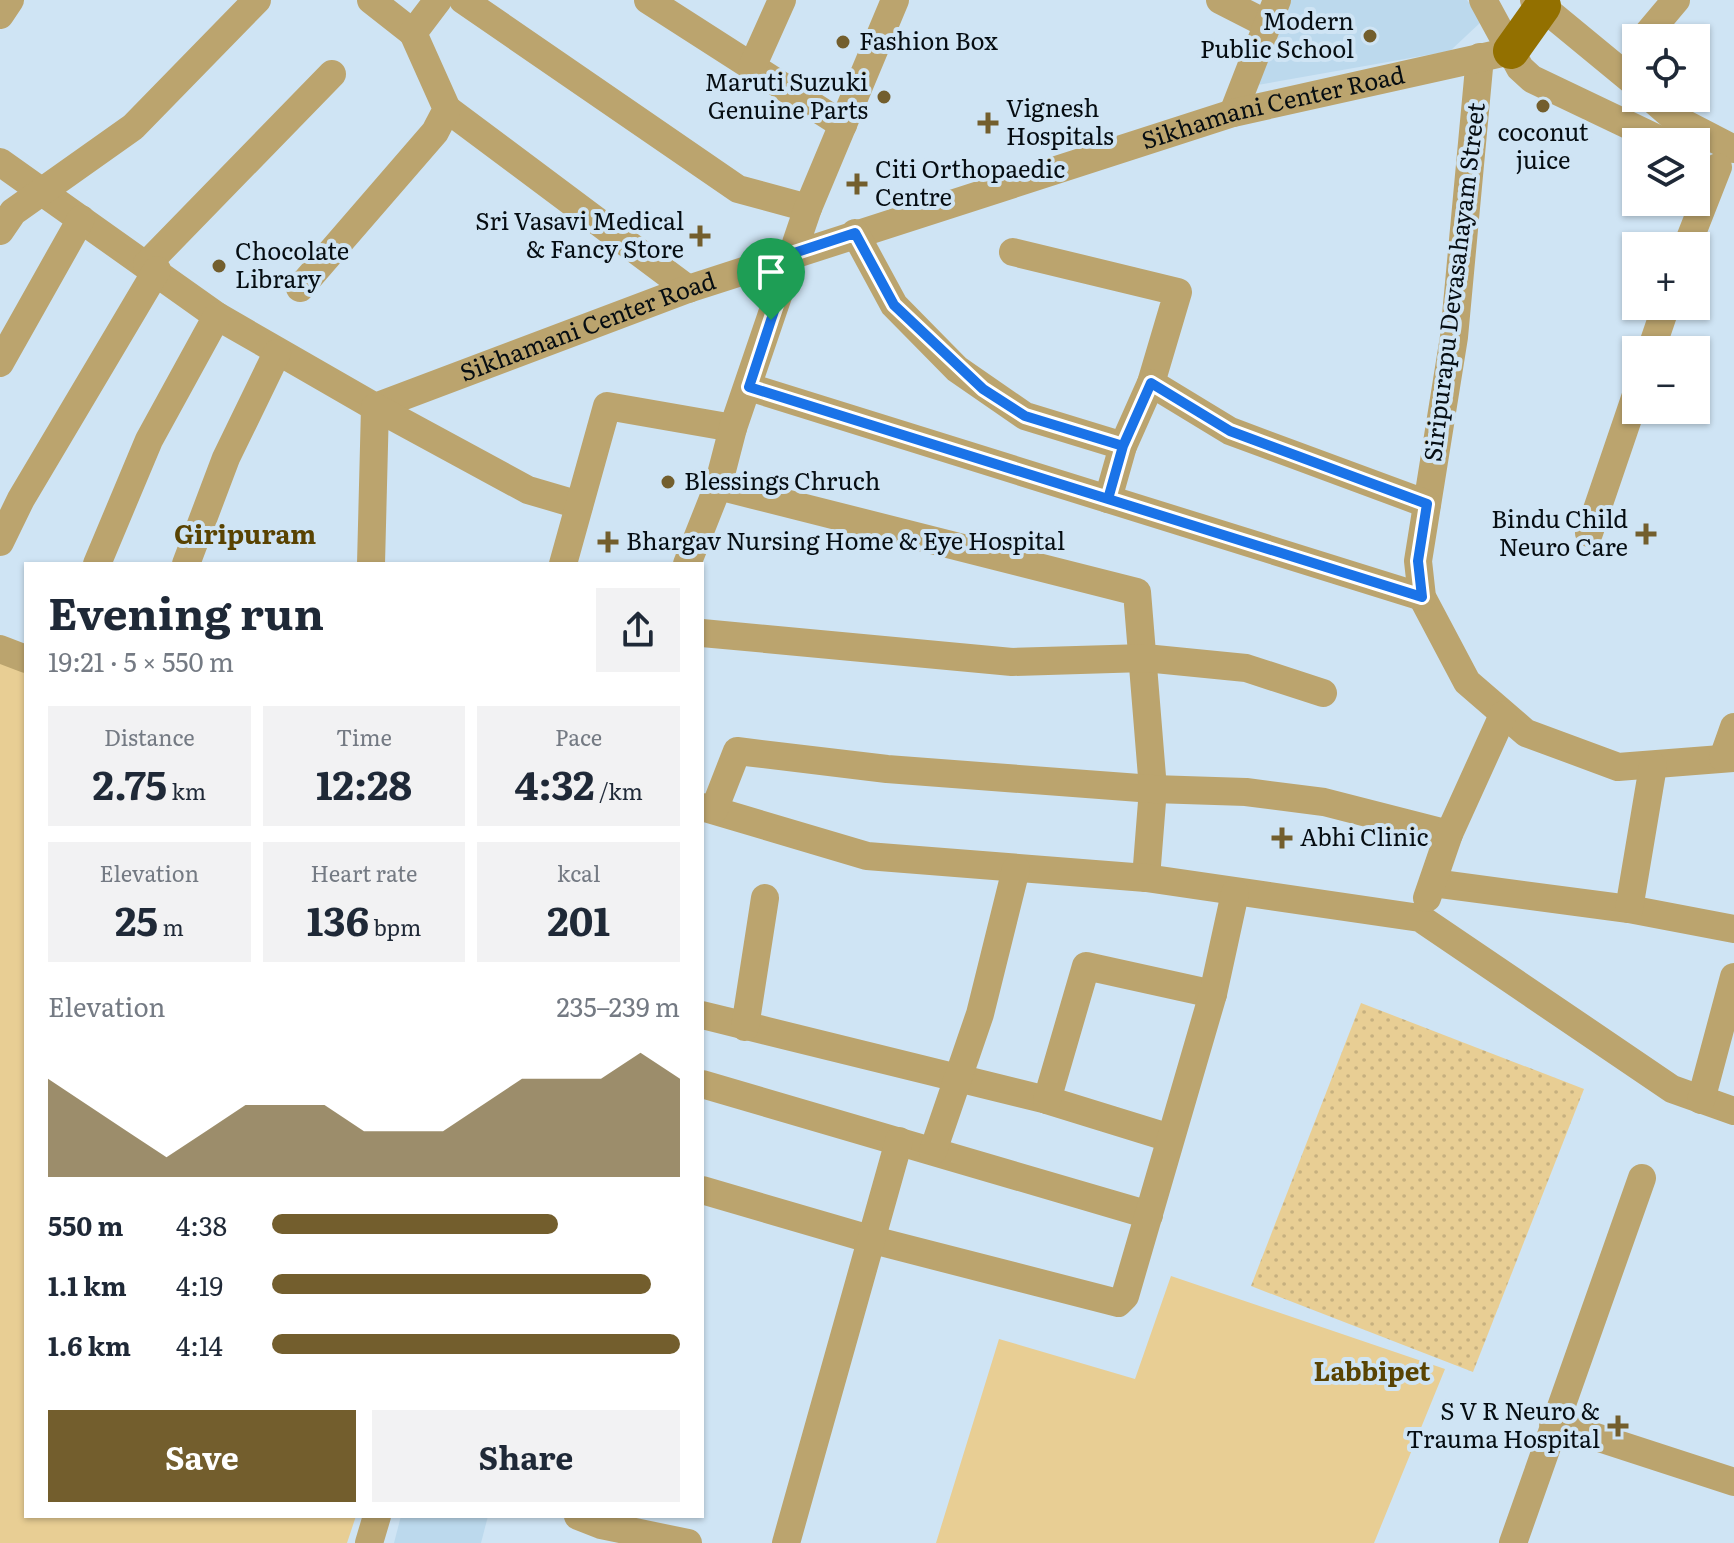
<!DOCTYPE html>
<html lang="en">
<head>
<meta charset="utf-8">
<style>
  body { margin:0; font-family:Literata,serif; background:#f2f2f3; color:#1f2937; height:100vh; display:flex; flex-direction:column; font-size:30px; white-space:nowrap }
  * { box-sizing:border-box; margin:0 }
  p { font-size:26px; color:#747a83 }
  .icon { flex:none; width:44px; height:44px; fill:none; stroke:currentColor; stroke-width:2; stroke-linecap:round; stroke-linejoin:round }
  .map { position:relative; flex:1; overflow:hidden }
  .side { position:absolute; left:24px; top:562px; width:680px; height:956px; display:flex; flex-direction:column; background:#fff; border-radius:0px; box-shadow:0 2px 6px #0004 }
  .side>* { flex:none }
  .buttons { position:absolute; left:1622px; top:24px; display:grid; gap:16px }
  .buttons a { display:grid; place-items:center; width:88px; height:88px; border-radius:0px; background:#fff; box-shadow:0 2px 6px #0004; font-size:40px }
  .pin { position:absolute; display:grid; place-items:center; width:68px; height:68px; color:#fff; margin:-82px -34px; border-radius:50% 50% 50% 0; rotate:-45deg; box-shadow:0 0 8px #0007 }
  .pin .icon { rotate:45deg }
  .round { display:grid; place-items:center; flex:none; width:84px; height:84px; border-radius:0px; background:#f2f2f3 }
  .headline { display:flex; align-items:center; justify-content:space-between; height:136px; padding:0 24px }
  h1 { font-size:44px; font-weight:700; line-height:60px }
  .figures { display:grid; grid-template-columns:repeat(3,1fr); gap:12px; height:136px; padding:8px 24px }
  .figures div { display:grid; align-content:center; border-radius:0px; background:#f2f2f3; text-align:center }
  .figures b { font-size:40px; font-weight:700 }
  .figures small { font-size:22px; font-weight:400 }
  .figures p { font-size:22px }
  .chart { height:224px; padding:16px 24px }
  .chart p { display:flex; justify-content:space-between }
  .chart svg { width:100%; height:144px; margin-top:8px; fill:#735e2d; opacity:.7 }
  .cta { display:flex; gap:16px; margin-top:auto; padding:16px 24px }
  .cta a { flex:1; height:92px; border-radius:0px; background:#735e2d; color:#fff; font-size:32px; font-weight:700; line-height:92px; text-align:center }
  .cta a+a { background:#f2f2f3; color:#1f2937 }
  ul { padding:0 24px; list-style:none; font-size:26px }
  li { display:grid; grid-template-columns:128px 96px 1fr; align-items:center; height:60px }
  li i { height:20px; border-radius:10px; background:#735e2d }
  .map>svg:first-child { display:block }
  .built { fill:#bcd9ed }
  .grass { fill:url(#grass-dots) }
  .park { fill:#e8ce94 }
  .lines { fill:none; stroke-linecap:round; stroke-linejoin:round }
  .minor { stroke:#bba46e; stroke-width:28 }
  .major { stroke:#937000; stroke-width:36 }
  .route-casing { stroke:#fff; stroke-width:16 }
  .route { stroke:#1a73e8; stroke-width:10 }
  .poi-dot { fill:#735e2d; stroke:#cfe4f4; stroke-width:3 }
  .labels { text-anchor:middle; stroke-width:8; stroke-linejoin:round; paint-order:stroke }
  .poi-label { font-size:24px; fill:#060d12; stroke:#cfe4f4; text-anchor:start }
  .street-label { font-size:24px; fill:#060d12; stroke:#cfe4f4 }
  .neighbourhood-label { font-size:26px; font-weight:bold; fill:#594302; stroke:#cfe4f4 }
</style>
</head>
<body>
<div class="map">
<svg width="1734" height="1543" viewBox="0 0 1734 1543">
  <defs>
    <pattern id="grass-dots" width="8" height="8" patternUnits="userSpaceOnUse" patternTransform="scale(2)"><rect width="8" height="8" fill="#e8ce94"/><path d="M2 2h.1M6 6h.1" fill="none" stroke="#c6b07f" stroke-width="1.8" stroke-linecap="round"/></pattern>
  </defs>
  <rect width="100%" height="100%" fill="#cfe4f4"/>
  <g class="built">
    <path d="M1290 0H1467L1482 21 1450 51 1252 86Z"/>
    <path d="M401 1516H488L481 1543H394Z"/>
  </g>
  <path class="grass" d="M1361 1003 1584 1089 1473 1372 1251 1286Z"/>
  <g class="park">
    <path d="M0 654 26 663V1516H356L347 1543H0Z"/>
    <path d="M1171 1276 1445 1369 1374 1543H936L999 1339 1135 1379Z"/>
  </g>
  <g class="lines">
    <g class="minor">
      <path d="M371 0 413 33"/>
      <path d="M463 0 738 189 808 208"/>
      <path d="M648 0 843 125"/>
      <path d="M1220 0 1267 24"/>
      <path d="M1483 0 1520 68 1532 79 1664 142"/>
      <path d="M1534 0 1636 84"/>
      <path d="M0 15 10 0"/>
      <path d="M1644 38 1676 0"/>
      <path d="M1480 57 1454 337 1418 561 1422 597 1467 682 1526 733 1618 767 1734 758"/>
      <path d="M752 67 782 0"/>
      <path d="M1651 98 1674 118 1734 149"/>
      <path d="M447 109 688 289"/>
      <path d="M1233 113 1277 0"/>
      <path id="s1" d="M0 162 217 316 375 407 688 289 1233 113 1511 51"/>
      <path d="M0 231 13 212 133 127 257 0"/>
      <path d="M855 233 894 305 957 369 1025 416 1123 446"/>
      <path d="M1687 246 1718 167"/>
      <path d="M1013 252 1178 292 1151 383 1123 446 1108 499"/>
      <path d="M147 264 332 74"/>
      <path d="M300 288 435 132 447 109 413 33 438 0"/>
      <path d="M1651 350 1666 306"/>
      <path d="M0 363 81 219"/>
      <path d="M1151 383 1230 431 1427 504"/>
      <path d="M749 387 1422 597"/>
      <path d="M718 486 1137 592 1153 789 1146 878"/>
      <path d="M1589 533 1636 395"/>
      <path d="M0 542 21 499 157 270"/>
      <path d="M97 564 149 440 217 316"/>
      <path d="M186 564 226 458 277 353"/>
      <path d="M371 564 375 407 528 490 579 505"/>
      <path d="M563 564 607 406 733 428"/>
      <path d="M687 564 718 486 733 428 808 208 895 0"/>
      <path d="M702 633 1012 662 1145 658 1246 668 1323 693"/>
      <path d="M0 649 26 659"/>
      <path d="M1723 758 1734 727"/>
      <path d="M702 807 867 856 1146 878 1420 918 1672 1089 1734 1111"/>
      <path d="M714 810 737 751 887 769 1153 789 1246 792 1324 802 1449 834"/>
      <path d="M1433 883 1629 909 1734 929"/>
      <path d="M1427 898 1449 834 1503 715"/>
      <path d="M1629 909 1653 766"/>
      <path d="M702 1015 1047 1100 1170 1138"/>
      <path d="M745 1027 765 898"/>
      <path d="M702 1084 1149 1215"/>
      <path d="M1047 1100 1086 966 1213 994"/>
      <path d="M1701 1100 1734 977"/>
      <path d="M933 1151 980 1014 1016 869"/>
      <path d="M702 1190 873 1240 1118 1303 1125 1296 1213 994 1235 893"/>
      <path d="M1553 1423 1734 1482"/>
      <path d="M578 1516 601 1525 688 1543"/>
      <path d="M369 1543 377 1516"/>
      <path d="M786 1543 899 1141"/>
      <path d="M1513 1543 1642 1178"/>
    </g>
    <path class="major" d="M1511 51 1543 6"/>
  </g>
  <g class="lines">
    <defs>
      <path id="route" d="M771 320 794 253 855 233 894 305 983 389 1025 416 1123 446 1108 499 1422 597 1418 561 1427 504 1230 431 1151 383 1123 446 1108 499 749 387 771 320"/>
    </defs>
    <use href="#route" class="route-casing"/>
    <use href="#route" class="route"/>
  </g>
  <g class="poi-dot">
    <circle cx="1370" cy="36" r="8"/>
    <circle cx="843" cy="42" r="8"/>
    <circle cx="884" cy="97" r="8"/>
    <circle cx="1543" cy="106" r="8"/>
    <path d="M984 111h8v8h8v8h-8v8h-8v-8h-8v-8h8z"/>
    <path d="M853 172h8v8h8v8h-8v8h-8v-8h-8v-8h8z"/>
    <path d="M696 224h8v8h8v8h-8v8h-8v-8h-8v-8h8z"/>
    <circle cx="219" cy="266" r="8"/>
    <circle cx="668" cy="482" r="8"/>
    <path d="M1642 522h8v8h8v8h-8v8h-8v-8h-8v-8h8z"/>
    <path d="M604 530h8v8h8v8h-8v8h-8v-8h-8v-8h8z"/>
    <path d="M1278 826h8v8h8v8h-8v8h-8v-8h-8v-8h8z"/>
    <path d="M1614 1414h8v8h8v8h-8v8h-8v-8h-8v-8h8z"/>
  </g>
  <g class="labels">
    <g class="poi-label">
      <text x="1354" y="30" text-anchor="end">Modern<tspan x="1354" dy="28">Public School</tspan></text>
      <text x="859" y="50">Fashion Box</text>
      <text x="868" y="91" text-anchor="end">Maruti Suzuki<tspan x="868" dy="28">Genuine Parts</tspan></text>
      <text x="1006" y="117">Vignesh<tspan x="1006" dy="28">Hospitals</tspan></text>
      <text x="1543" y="141" text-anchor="middle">coconut<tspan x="1543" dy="28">juice</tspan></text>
      <text x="875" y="178">Citi Orthopaedic<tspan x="875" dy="28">Centre</tspan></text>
      <text x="684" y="230" text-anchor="end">Sri Vasavi Medical<tspan x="684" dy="28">&amp; Fancy Store</tspan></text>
      <text x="235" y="260">Chocolate<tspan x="235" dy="28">Library</tspan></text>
      <text x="684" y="490">Blessings Chruch</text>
      <text x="1628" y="528" text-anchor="end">Bindu Child<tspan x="1628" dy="28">Neuro Care</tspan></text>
      <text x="626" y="550">Bhargav Nursing Home &amp; Eye Hospital</text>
      <text x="1300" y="846">Abhi Clinic</text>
      <text x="1600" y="1420" text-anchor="end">S V R Neuro &amp;<tspan x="1600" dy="28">Trauma Hospital</tspan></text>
    </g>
    <g class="street-label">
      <text dy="8" stroke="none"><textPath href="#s1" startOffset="1396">Sikhamani Center Road</textPath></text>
      <text transform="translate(1455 282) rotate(-83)" y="8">Siripurapu Devasahayam Street</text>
      <text dy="8" stroke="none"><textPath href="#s1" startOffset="676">Sikhamani Center Road</textPath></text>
    </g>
    <g class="neighbourhood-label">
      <text x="245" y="544">Giripuram</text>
      <text x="1372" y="1381">Labbipet</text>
    </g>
  </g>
</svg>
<div class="buttons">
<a><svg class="icon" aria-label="locate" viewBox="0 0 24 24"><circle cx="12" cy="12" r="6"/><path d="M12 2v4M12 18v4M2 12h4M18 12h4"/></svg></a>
<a><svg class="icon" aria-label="layers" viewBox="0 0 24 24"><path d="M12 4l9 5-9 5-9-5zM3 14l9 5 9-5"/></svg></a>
<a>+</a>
<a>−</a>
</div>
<div class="pin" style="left:771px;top:320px;background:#1e9e55"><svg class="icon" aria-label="arrive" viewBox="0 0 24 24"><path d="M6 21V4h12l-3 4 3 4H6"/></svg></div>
<section class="side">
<div class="headline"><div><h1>Evening run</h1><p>19:21 · 5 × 550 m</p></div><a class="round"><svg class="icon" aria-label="share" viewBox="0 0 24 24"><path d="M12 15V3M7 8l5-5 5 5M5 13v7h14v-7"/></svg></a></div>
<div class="figures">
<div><p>Distance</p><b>2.75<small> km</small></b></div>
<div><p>Time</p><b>12:28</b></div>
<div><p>Pace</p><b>4:32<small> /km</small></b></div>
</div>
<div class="figures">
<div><p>Elevation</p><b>25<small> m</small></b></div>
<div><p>Heart rate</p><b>136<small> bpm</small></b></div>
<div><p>kcal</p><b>201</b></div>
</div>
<div class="chart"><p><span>Elevation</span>235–239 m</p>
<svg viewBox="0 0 160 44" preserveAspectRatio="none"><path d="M0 44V14L10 22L20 30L30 38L40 30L50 22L60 22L70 22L80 30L90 30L100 30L110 22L120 14L130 14L140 14L150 6L160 14V44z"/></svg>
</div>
<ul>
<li><b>550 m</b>4:38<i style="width:70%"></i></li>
<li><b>1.1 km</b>4:19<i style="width:93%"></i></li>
<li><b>1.6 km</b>4:14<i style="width:100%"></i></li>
</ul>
<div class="cta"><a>Save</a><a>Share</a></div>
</section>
</div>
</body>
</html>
